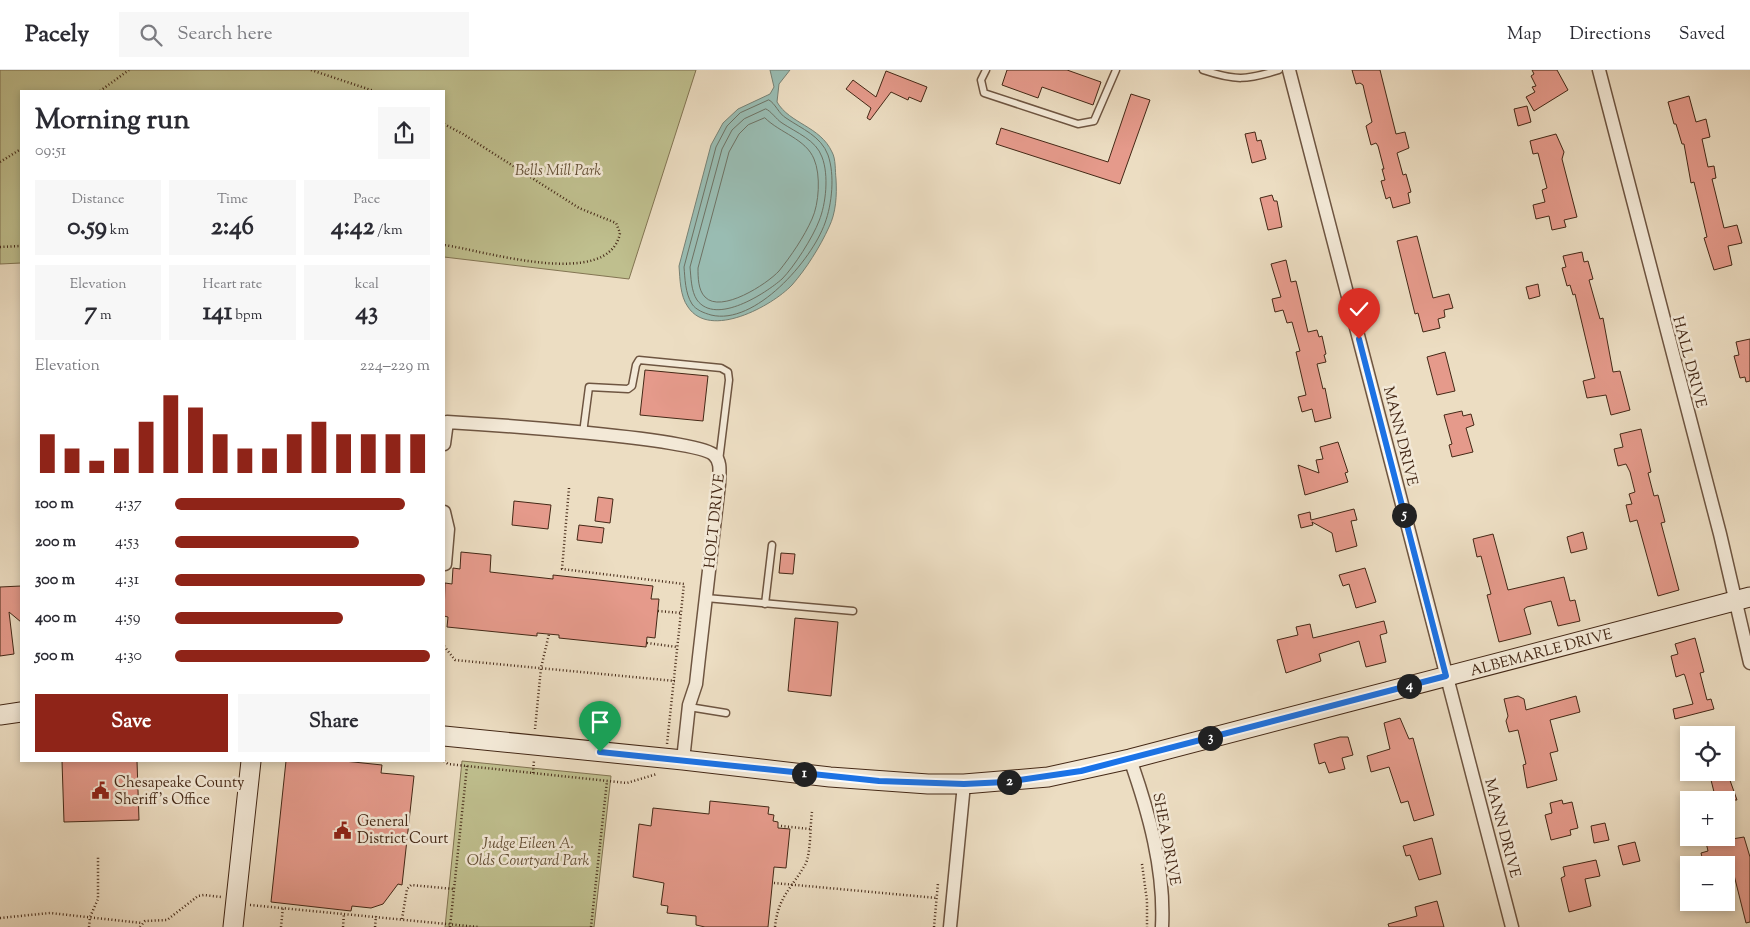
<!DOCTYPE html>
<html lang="en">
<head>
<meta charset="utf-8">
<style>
  body { margin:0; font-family:"Sorts Mill Goudy",serif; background:#f7f7f7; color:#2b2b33; height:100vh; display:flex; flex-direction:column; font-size:19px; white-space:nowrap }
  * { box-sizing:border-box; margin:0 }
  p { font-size:16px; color:#7c7c81 }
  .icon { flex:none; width:28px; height:28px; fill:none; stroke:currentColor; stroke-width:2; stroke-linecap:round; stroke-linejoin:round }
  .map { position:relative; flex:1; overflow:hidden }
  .side { position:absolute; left:20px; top:20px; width:425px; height:672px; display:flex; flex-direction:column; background:#fff; border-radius:0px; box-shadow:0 2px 8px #0003 }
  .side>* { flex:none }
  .buttons { position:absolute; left:1680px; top:656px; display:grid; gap:10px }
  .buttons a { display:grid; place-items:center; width:55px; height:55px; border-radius:0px; background:#fff; box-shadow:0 2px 8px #0003; font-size:25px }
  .pin { position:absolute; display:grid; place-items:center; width:42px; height:42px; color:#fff; margin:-51px -21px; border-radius:50% 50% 50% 0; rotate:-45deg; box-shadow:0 0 5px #0007 }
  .pin .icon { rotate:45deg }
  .km { position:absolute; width:25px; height:25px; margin:-12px; border-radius:50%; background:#222; color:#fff; font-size:14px; line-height:25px; text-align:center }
  .round { display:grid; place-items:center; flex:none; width:52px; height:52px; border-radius:0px; background:#f7f7f7 }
  .summary { display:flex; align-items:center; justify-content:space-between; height:85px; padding:0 15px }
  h1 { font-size:28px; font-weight:700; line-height:38px }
  .figures { display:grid; grid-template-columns:repeat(3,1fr); gap:8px; height:85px; padding:5px 15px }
  .figures div { display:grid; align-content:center; border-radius:0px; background:#f7f7f7; text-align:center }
  .figures b { font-size:25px; font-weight:700 }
  .figures small { font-size:14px; font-weight:400 }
  .figures p { font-size:14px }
  .chart { height:140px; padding:10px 15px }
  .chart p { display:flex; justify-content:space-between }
  .chart svg { width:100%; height:90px; margin-top:5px; stroke:#8f2418; stroke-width:6 }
  .action { display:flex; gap:10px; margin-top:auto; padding:10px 15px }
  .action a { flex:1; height:58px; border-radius:0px; background:#8f2418; color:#fff; font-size:20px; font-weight:700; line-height:58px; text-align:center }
  .action a+a { background:#f7f7f7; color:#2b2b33 }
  ul { padding:0 15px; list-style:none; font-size:16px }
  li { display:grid; grid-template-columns:80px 60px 1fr; align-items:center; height:38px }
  li i { height:12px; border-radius:6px; background:#8f2418 }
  header { display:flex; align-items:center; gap:30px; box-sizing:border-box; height:70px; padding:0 25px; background:#fff; border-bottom:1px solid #e1e1e2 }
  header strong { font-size:24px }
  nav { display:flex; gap:28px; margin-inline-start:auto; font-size:18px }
  .search { width:350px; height:45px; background:#f7f7f7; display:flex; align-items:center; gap:12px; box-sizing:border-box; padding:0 18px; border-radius:0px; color:#7c7c81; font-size:19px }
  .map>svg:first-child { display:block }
  .green { fill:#bfbf8e; stroke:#827452 }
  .water { fill:#99bcb2; stroke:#778174 }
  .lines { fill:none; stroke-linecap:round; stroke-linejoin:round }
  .shore { stroke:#6e7264; stroke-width:1 }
  .building { fill:#e59a8b; stroke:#442816 }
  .lane-casing { stroke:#6e5541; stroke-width:9 }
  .street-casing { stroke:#6e5541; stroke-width:15 }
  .secondary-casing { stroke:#442816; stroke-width:21 }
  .path { stroke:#442816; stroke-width:2.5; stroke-dasharray:1 2.5; stroke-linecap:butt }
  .lane { stroke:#f3e9d7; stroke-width:6 }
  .street { stroke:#f3e9d7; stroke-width:12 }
  .secondary { stroke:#f3e9d7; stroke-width:19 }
  .route-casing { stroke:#fff; stroke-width:10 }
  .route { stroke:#1a73e8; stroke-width:6 }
  .labels { text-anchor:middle; stroke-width:5; stroke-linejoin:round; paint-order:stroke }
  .park-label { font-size:15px; font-style:italic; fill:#634e34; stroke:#f3e9d7 }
  .street-label { font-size:15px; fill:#442816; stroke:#f3e9d7 }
  .poi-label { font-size:15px; fill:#442816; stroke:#f3e9d7; text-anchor:start }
</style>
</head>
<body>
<header>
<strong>Pacely</strong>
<div class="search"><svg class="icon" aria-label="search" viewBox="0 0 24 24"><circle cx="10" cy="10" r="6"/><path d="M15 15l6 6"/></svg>Search here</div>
<nav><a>Map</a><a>Directions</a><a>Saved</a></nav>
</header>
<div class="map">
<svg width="1750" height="857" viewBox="0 0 1750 857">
  <rect width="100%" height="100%" fill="#ecddc2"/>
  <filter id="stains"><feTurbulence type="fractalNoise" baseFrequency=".004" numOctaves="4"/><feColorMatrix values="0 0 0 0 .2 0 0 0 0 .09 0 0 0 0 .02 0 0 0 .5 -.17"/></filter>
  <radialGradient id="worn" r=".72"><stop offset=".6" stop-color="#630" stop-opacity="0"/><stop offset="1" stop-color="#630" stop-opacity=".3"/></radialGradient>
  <g class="green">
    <path d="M0 0H696L629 209 444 187V21H21V193L0 194Z"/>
    <path d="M462 691 611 706 594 857H445Z"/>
  </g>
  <path class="water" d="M770 0H790L779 14 777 32C790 54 820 56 832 82 836 89 835 101 836 109 837 125 836 143 829 157 820 177 806 199 792 215 772 236 710 270 688 237 680 226 680 209 679 196L711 75 723 53 738 39 770 24 774 17Z"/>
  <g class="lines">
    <g class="shore">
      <path d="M769 30C775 33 779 44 786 48 802 59 821 66 828 85 835 105 832 134 825 153 812 190 755 256 711 245 704 243 696 240 692 234 685 223 685 208 684 197L716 77 727 56 740 43Z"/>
      <path d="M766 39C771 41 776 49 782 53 797 63 816 70 822 87 829 105 826 134 819 151 813 167 794 197 782 209 766 223 716 256 697 230 691 221 691 207 690 197L722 79 732 60 744 49Z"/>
      <path d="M765 48C780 63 806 69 814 89 821 105 819 134 812 149 804 167 791 186 779 201 767 214 721 244 705 227 698 220 698 207 698 198L729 82 739 64 748 55Z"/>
    </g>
  </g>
  <g class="building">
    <path d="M1007 0H1067L1101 12 1093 35 1042 17 1038 28 1002 15Z"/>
    <path d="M1352 0H1380L1396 64 1405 62 1409 78 1397 83 1403 105 1406 104 1411 122 1408 123 1410 133 1393 138 1390 127 1386 129 1381 111 1385 110 1382 99H1384L1378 76 1376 73 1371 75 1366 56 1372 52 1365 24 1363 15 1360 13 1356 14Z"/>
    <path d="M1532 0H1557L1568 20 1534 41 1526 27 1535 22 1532 17 1536 16 1531 6 1534 4Z"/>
    <path d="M886 1 927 17 921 32 909 27 908 30 891 22 870 50 867 48 871 38 846 19 853 10 876 27Z"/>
    <path d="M1131 24 1150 30 1120 114 996 74 1001 58 1108 92Z"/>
    <path d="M1689 26 1696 52 1706 49 1710 67 1702 69 1708 97 1714 96 1716 108 1712 109 1724 158 1737 155 1742 173 1728 176 1732 195 1714 200 1704 168 1707 167 1694 112 1691 113 1684 74H1682L1676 54H1674L1668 32Z"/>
    <path d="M1527 36 1531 52 1518 56 1514 39Z"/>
    <path d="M1255 62 1257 71 1261 70 1266 89 1252 93 1245 64Z"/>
    <path d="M1556 64 1564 82 1562 89 1577 147 1564 150 1566 157 1552 160 1549 146 1536 149 1533 135 1545 132 1542 120 1547 118 1538 83 1533 84 1530 71Z"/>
    <path d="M1272 125 1274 131H1277L1282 157 1268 160 1260 128Z"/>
    <path d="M1417 166 1433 228 1449 224 1453 238 1444 240 1445 247 1438 249 1440 258 1423 262 1418 243 1415 244 1397 171Z"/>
    <path d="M1582 182 1584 192 1588 191 1593 209 1589 210 1600 249 1603 248 1613 302 1620 301 1630 340 1611 345 1606 325 1587 328 1583 311 1595 308 1575 224 1573 225 1570 215 1567 216 1562 198 1566 197 1563 186Z"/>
    <path d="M1286 190 1291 212 1296 211 1308 262 1317 260 1319 267 1322 266 1326 284 1324 285 1326 292 1317 294 1323 319 1325 318 1331 348 1315 352 1312 339 1302 342 1298 327 1306 325 1296 282 1300 281 1292 252 1287 253 1283 240 1275 242 1272 229 1281 227 1271 194Z"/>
    <path d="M1538 214 1540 226 1529 229 1526 217Z"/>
    <path d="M1750 269V311L1746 312 1745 307 1740 308 1734 286 1739 285 1736 272Z"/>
    <path d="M1445 282 1455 321 1437 325 1427 287Z"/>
    <path d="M645 300 708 306 703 351 640 345Z"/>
    <path d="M1462 341 1463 346 1471 344 1474 355 1466 358 1473 382 1452 387 1449 375 1452 374 1444 345Z"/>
    <path d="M1641 359 1651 402 1648 403 1654 426 1658 425 1665 452 1661 453 1679 520 1658 526 1637 450 1630 452 1626 435 1632 434 1629 424 1635 422 1630 402 1626 394 1618 396 1614 379 1623 377 1620 364Z"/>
    <path d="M1338 372 1348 402 1345 403 1348 412 1305 425 1298 395 1319 403 1316 390 1323 389 1320 377Z"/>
    <path d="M598 427 613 429 610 453 595 451Z"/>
    <path d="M514 431 551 435 548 459 512 455Z"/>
    <path d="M1354 439 1357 450 1351 451 1357 476 1336 482 1332 463 1312 452 1313 455 1301 458 1298 445 1310 442 1311 450Z"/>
    <path d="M579 455 604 458 602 473 577 470Z"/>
    <path d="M1583 462 1587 479 1571 483 1567 467Z"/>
    <path d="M1493 464 1508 520 1564 507 1570 531 1575 530 1580 551 1558 556 1551 531 1527 537 1524 539 1531 564 1499 572 1487 525 1491 524 1481 486 1477 487 1473 469Z"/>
    <path d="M461 482 491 485 490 502 553 509V505L653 516 651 529H659L655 568 647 567 646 577 559 568V565L537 563V566L447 557 448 547 444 546 445 513 452 514 453 498 460 499Z"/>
    <path d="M781 483 795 484 793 504 779 503Z"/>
    <path d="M1365 498 1376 532 1356 538 1349 514 1343 516 1339 505Z"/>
    <path d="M21 516V552L9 542 14 584 0 586V517Z"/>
    <path d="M795 548 838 552 831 626 788 621Z"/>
    <path d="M1384 551 1387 563 1380 565 1386 592 1366 597 1359 571 1319 584 1321 591 1286 603 1277 570 1298 565 1296 557 1310 554 1313 568Z"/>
    <path d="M1695 568 1704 602 1700 603 1707 630 1711 629 1714 639 1675 649 1673 639 1693 634 1685 606 1684 604 1676 607 1671 586 1678 584 1675 574Z"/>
    <path d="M1518 626 1524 629 1526 640 1576 626 1580 642 1550 650 1558 681 1550 683 1557 710 1527 718 1523 695 1526 694 1518 660 1509 662 1506 651 1508 646 1504 629Z"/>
    <path d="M1400 648 1409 669 1413 668 1434 745 1414 751 1408 731 1401 733 1389 697 1371 702 1367 686 1390 679 1384 653Z"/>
    <path d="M1340 667H1348L1353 685 1342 688 1345 699 1329 703 1325 692 1319 694 1314 674Z"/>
    <path d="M62 691H137L139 750 64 752Z"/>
    <path d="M286 691H344L382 695 381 703 414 706 402 815 398 814 383 834 371 838 352 836 351 841 271 832Z"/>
    <path d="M1709 702H1727L1737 730H1716Z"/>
    <path d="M1562 730 1563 734 1572 732 1578 758 1570 760 1571 765 1551 770 1545 745 1552 743 1550 733Z"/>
    <path d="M710 731 769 737 768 744 774 745 773 751 778 752V758L790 759 786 798 774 797 768 857H705L696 855V846L667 843 668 836 661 835 664 813 633 807 639 754 651 756 653 738 709 744Z"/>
    <path d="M1605 753 1609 770 1594 773 1591 756Z"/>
    <path d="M1744 767 1750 787V852L1746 853 1732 797 1726 799V795H1704L1701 783 1708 781 1705 768H1732V769Z"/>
    <path d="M1432 768 1441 804 1419 810 1410 785 1406 786 1403 776Z"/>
    <path d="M1635 772 1640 791 1623 795 1618 776Z"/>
    <path d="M1596 790 1600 806 1585 809 1591 836 1569 842 1561 808 1565 806 1563 797Z"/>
    <path d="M1437 831 1444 857H1389L1388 854 1417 846 1415 837Z"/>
  </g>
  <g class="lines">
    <defs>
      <g id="lane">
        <path d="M986 0 981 10 984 23 1078 54 1094 51 1116 0"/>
        <path d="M1203 0C1236 11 1246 10 1279 0"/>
        <path d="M583 363 589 317 628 319 632 316 636 295 639 290 721 298 728 302 729 310 719 391"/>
        <path d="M706 528 853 541"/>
        <path d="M765 534 772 475"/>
        <path d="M689 637 726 643"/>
      </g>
      <g id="street">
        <path d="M1289 0 1512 857"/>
        <path d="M1599 0 1720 464 1750 593"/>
        <path d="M444 374 447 352C483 354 698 368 714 385 722 392 719 404 719 414L699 587 696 614 689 635 683 690"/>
        <path d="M444 442 448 459 445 494"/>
        <path d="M1130 689C1149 743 1165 800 1162 857"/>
        <path d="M950 857 964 714"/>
      </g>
      <g id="secondary">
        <path d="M0 645 21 642"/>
        <path d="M444 666 683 690 830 707 928 714H964L1048 707 1130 689 1750 527"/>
        <path d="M233 857 251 691"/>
      </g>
    </defs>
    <use href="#lane" class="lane-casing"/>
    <use href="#street" class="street-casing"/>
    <use href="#secondary" class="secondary-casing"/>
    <g class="path">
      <path d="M311 0 374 21"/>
      <path d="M100 21 129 0"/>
      <path d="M444 54 463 64 579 138 616 153 620 163C609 221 482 180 444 175"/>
      <path d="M0 92 21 79"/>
      <path d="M0 177 21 176"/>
      <path d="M569 418 562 499 684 514 667 674"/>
      <path d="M658 541 681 543"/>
      <path d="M647 573 677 577"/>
      <path d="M444 576 455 590 675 611"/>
      <path d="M535 659 541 598 549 564"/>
      <path d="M444 691 448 694 627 713 657 704"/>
      <path d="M533 703 534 690"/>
      <path d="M781 756 810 759"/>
      <path d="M1142 794 1147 831V857"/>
      <path d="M774 813 937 828"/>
      <path d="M250 835 478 857"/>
      <path d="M0 848 50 843 142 853"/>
      <path d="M402 849 407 819 411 815 454 819"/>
      <path d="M89 857 90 847 98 829V786"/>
      <path d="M140 857 145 851 167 850 198 826 204 825 221 827"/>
      <path d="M281 857 283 837"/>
      <path d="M343 857 344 843"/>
      <path d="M375 857 376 846"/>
      <path d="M450 857 467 696"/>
      <path d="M591 857 607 711"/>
      <path d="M775 857C778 827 791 819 805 795 811 785 810 755 812 742"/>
      <path d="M934 857 938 813"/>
    </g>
    <use href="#lane" class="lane"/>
    <use href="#street" class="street"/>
    <use href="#secondary" class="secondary"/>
  </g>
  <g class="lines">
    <defs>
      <path id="route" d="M600 682 879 711 964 714 1006 712 1081 701 1446 606 1359 269"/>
    </defs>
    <use href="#route" class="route-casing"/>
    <use href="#route" class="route"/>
  </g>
  <defs>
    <symbol id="civic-bare" viewBox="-9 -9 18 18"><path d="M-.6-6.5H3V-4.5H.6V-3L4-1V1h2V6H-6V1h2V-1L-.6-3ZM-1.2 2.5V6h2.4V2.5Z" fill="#8f2418" stroke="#f3e9d7" stroke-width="2.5" paint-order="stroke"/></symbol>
  </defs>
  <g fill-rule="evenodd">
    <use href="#civic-bare" x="88" y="708" width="25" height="25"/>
    <use href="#civic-bare" x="330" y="748" width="25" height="25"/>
  </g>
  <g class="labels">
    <g class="park-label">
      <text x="558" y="105">Bells Mill Park</text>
      <text x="528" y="778">Judge Eileen A.<tspan x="528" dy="17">Olds Courtyard Park</tspan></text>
    </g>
    <g class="street-label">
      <text transform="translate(1690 292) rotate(75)" y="5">HALL DRIVE</text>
      <text transform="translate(1401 366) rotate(76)" y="5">MANN DRIVE</text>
      <text transform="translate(714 451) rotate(-84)" y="5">HOLT DRIVE</text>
      <text transform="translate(1541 582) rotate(-15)" y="5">ALBEMARLE DRIVE</text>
      <text transform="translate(1503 758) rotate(75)" y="5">MANN DRIVE</text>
      <text transform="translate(1167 769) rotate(79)" y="5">SHEA DRIVE</text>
    </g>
    <g class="poi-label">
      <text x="114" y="717">Chesapeake County<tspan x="114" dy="17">Sheriff's Office</tspan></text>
      <text x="357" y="756">General<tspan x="357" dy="17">District Court</tspan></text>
    </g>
  </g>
  <rect width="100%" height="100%" filter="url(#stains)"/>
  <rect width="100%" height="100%" fill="url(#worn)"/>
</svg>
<div class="buttons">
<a><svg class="icon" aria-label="locate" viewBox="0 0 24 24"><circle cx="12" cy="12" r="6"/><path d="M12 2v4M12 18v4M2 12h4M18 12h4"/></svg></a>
<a>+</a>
<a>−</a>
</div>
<div class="pin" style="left:600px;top:682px;background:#1e9e55"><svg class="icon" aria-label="arrive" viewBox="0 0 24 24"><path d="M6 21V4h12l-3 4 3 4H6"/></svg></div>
<div class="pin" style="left:1359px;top:269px;background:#d93025"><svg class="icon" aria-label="check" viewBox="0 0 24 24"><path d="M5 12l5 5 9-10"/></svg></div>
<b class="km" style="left:804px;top:704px">1</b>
<b class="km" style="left:1009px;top:712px">2</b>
<b class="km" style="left:1210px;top:668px">3</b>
<b class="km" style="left:1409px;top:616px">4</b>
<b class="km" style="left:1404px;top:445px">5</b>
<section class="side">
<div class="summary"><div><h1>Morning run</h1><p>09:51</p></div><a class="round"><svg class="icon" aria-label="share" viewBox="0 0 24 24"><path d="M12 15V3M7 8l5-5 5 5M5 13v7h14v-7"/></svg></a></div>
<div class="figures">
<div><p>Distance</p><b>0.59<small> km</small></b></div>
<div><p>Time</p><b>2:46</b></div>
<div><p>Pace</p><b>4:42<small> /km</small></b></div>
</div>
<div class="figures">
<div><p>Elevation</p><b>7<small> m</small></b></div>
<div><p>Heart rate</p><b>141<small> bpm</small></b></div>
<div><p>kcal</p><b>43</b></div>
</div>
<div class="chart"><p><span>Elevation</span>224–229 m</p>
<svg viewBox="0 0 160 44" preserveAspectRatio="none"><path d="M5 44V25M15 44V32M25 44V38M35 44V32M45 44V19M55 44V6M65 44V12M75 44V25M85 44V32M95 44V32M105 44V25M115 44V19M125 44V25M135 44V25M145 44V25M155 44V25"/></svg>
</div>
<ul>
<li><b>100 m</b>4:37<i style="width:90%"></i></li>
<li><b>200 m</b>4:53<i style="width:72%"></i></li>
<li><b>300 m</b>4:31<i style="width:98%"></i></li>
<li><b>400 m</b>4:59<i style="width:66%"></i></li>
<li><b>500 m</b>4:30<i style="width:100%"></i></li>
</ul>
<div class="action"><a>Save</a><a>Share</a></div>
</section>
</div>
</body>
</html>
